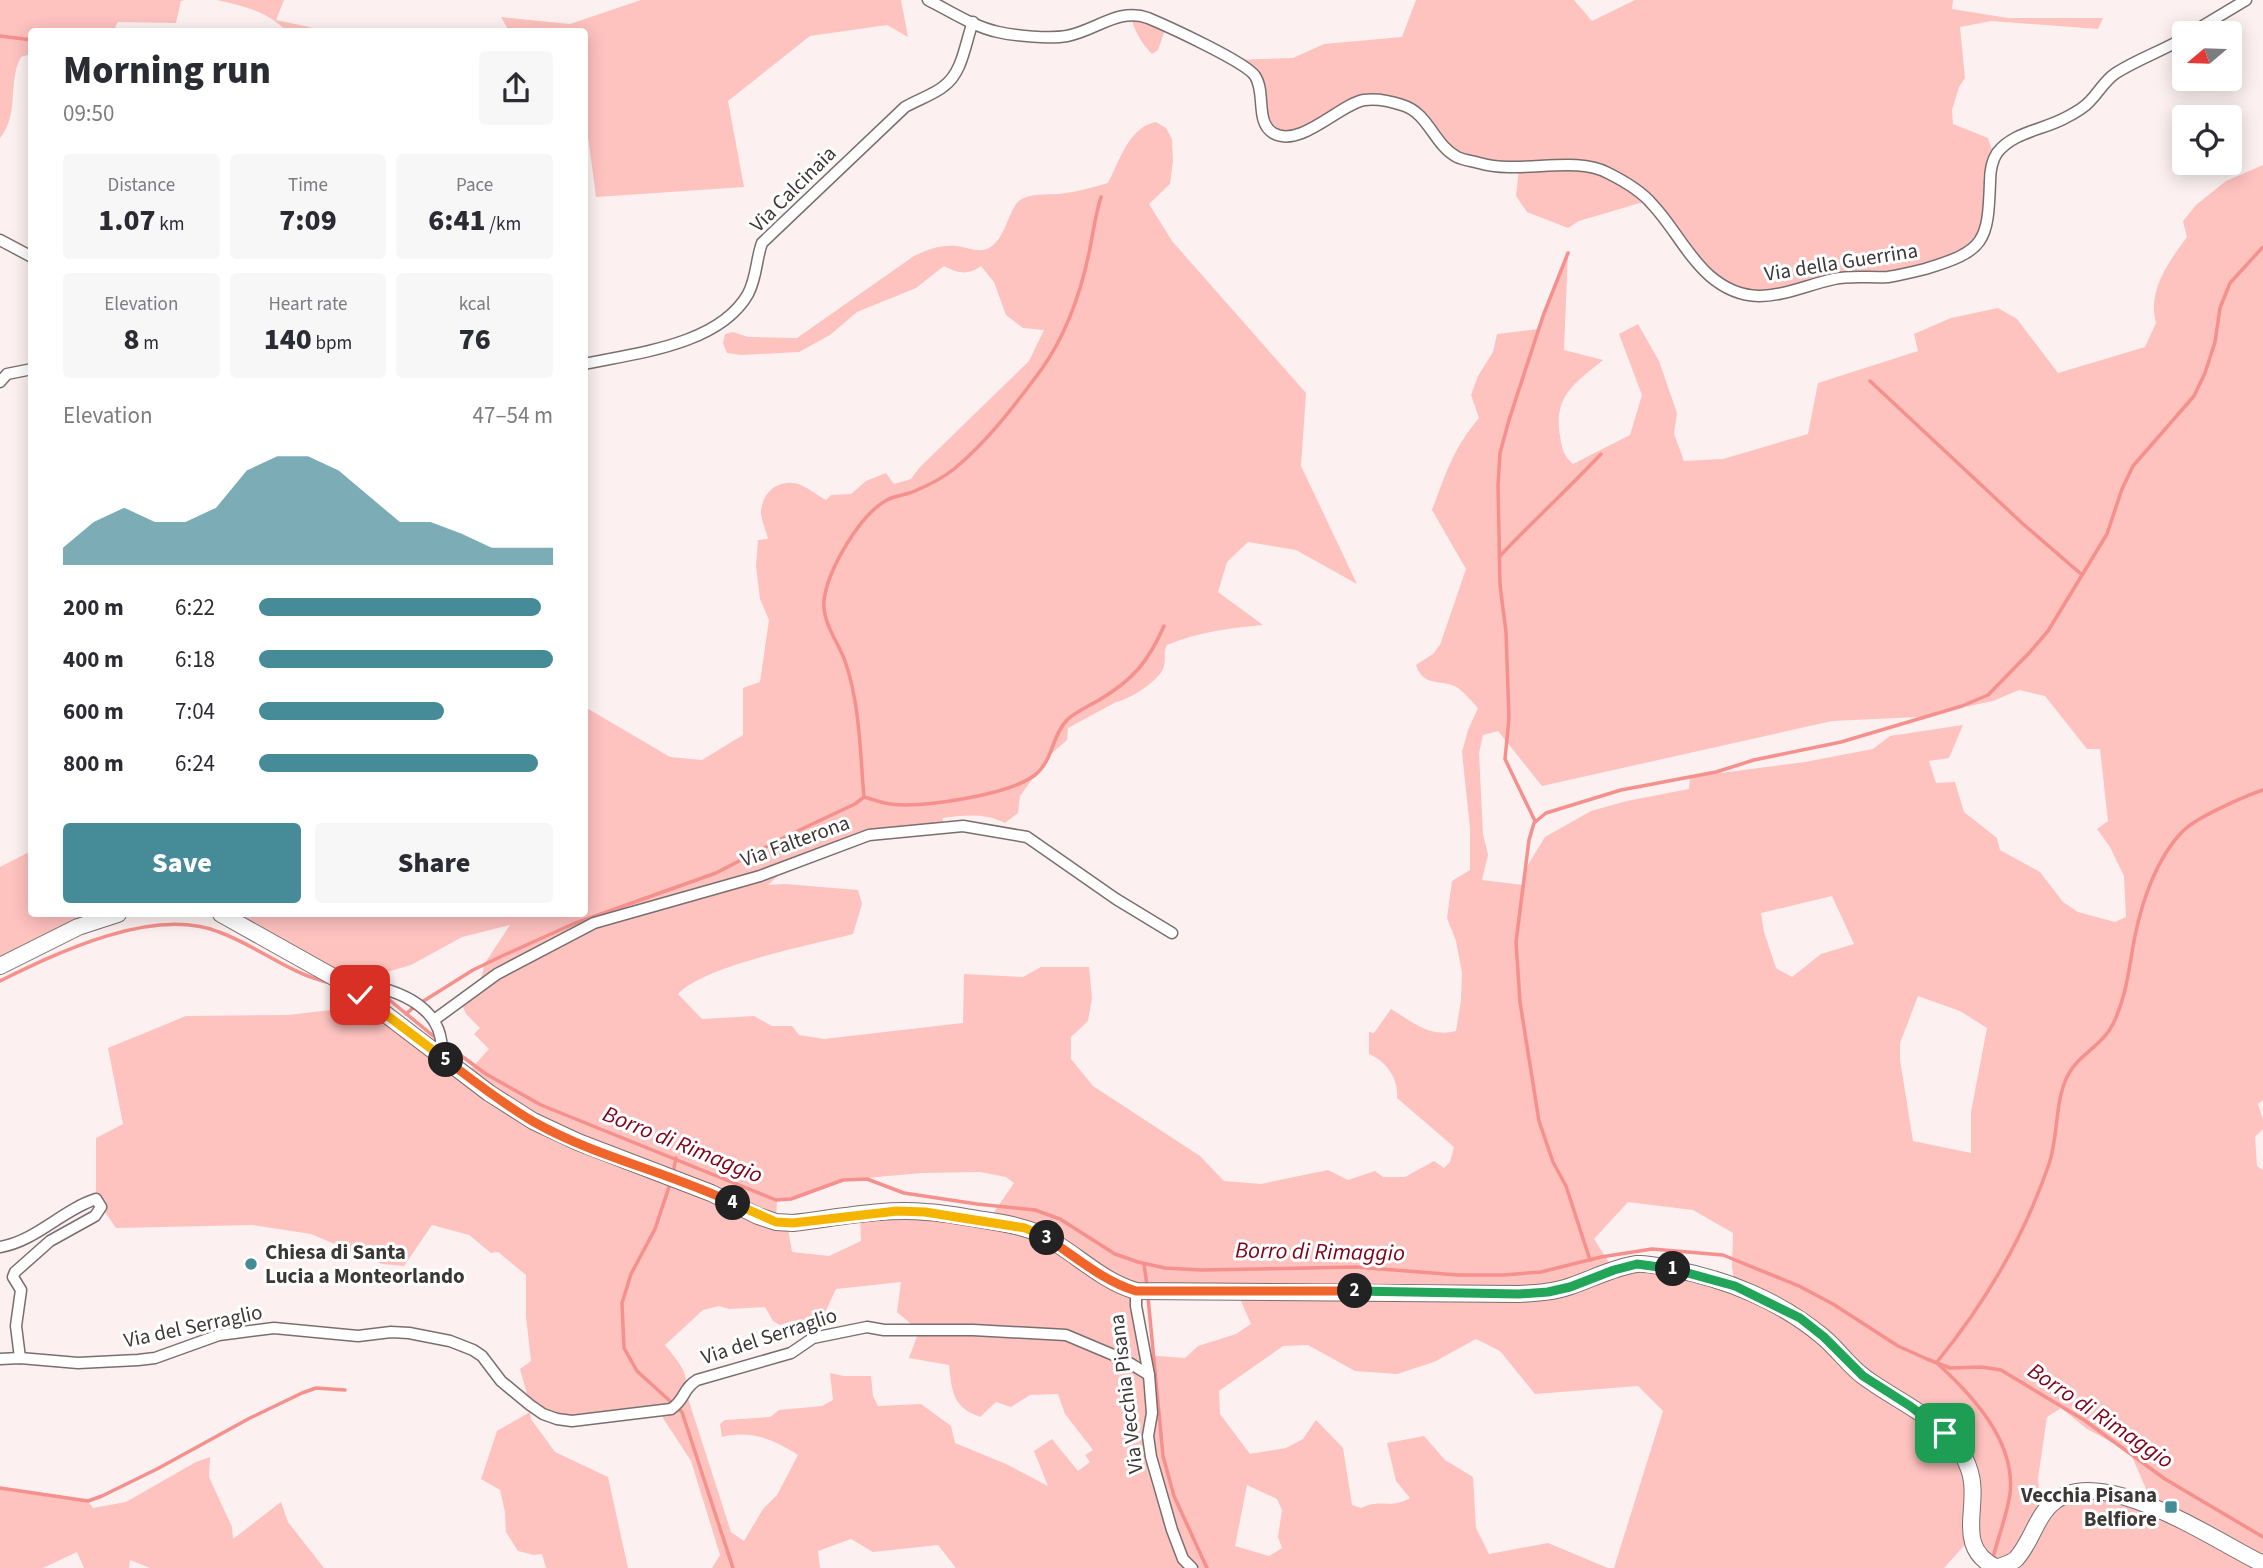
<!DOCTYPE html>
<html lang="en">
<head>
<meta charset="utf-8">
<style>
  body { margin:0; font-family:"Source Sans 3",sans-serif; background:#f7f7f7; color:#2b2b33; height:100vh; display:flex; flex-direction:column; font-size:26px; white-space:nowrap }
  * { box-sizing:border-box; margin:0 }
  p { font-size:23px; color:#7c7c81 }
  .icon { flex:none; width:38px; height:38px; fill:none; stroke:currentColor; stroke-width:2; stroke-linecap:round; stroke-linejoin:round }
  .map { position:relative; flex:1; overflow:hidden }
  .side { position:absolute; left:28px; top:28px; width:560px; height:889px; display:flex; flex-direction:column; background:#fff; border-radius:7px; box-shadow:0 4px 18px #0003 }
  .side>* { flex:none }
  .needle { width:46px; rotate:251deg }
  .fabs { position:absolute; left:2172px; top:21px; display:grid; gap:14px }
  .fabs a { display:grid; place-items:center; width:70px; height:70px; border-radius:7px; background:#fff; box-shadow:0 4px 18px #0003; font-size:35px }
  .pin { position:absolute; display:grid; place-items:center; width:60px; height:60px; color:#fff; margin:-30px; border-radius:14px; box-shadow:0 4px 10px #0006 }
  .km { position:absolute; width:35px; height:35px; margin:-18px; border-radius:50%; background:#222; color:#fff; font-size:19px; line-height:35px; text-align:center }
  .round { display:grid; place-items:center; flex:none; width:74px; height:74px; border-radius:7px; background:#f7f7f7 }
  .overview { display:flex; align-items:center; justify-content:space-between; height:119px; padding:0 35px }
  h1 { font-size:38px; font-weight:800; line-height:52px }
  .stats { display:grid; grid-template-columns:repeat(3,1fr); gap:10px; height:119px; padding:7px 35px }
  .stats div { display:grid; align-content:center; border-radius:7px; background:#f7f7f7; text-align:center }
  .stats b { font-size:30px; font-weight:800 }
  .stats small { font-size:19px; font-weight:400 }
  .stats p { font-size:19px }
  .chart { height:196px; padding:14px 35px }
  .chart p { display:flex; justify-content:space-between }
  .chart svg { width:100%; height:126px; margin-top:7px; fill:#468b98; opacity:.7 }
  .button { display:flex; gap:14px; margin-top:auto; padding:14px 35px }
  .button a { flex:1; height:80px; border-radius:7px; background:#468b98; color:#fff; font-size:28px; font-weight:800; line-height:80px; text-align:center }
  .button a+a { background:#f7f7f7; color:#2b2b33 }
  ul { padding:0 35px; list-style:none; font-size:23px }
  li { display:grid; grid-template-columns:112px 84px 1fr; align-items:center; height:52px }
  li i { height:18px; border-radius:9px; background:#468b98 }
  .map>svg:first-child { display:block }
  .green { fill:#fec2bf; fill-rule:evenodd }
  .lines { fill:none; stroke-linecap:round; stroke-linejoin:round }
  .stream { stroke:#f5908c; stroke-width:3.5 }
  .street-casing { stroke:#796f6e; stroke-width:13 }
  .secondary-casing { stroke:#796f6e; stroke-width:18 }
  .street { stroke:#fff; stroke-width:10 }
  .secondary { stroke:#fff; stroke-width:16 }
  .split-1-casing { stroke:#fff; stroke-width:14 }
  .split-2-casing { stroke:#fff; stroke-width:14 }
  .split-3-casing { stroke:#fff; stroke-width:14 }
  .split-4-casing { stroke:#fff; stroke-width:14 }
  .split-5-casing { stroke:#fff; stroke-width:14 }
  .split-6-casing { stroke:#fff; stroke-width:14 }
  .split-1 { stroke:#22a559; stroke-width:9 }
  .split-2 { stroke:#22a559; stroke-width:9 }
  .split-3 { stroke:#f0652b; stroke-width:9 }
  .split-4 { stroke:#f5b400; stroke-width:9 }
  .split-5 { stroke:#f0652b; stroke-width:9 }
  .split-6 { stroke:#f5b400; stroke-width:9 }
  .poi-dot { fill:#468b98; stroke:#fff; stroke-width:2.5 }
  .labels { text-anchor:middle; stroke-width:6; stroke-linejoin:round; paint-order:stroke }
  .street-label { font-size:21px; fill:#3c3837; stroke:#fff }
  .poi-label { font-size:21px; font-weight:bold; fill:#3c3837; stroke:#fff; text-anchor:start }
  .water-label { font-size:23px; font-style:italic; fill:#800017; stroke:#fff }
</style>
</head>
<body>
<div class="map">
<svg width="2263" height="1568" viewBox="0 0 2263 1568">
  <rect width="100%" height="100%" fill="#fcf1f0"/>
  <g class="green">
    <path d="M0 0H185L181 1 176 23 118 22 113 31 32 32 31 54 21 57C7 82 20 114 0 138Z"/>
    <path d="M217 0H284L276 20 328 31H286C268 11 242 6 217 0Z"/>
    <path d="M641 0H901L908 37 887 25 810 36 728 101 744 187 596 197 585 114 584 32 509 31 501 17 570 24Z"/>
    <path d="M1416 0H1574L1592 21 1635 0H1953L1952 9 2008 18H2103L2098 29 1991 21 1960 27 1965 78 1959 87 1952 110 1953 124 1988 138 1994 157 1989 220 1973 250 1923 269 1836 278 1796 291 1740 292 1712 278 1650 200 1579 221 1568 228 1527 212 1516 196 1519 169 1456 156 1407 106 1362 100 1322 124 1279 135 1265 124 1261 87 1232 60 1293 58 1324 44 1402 37Z"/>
    <path d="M1130 15 1166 27 1158 50 1152 54C1140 42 1135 31 1130 15Z"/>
    <path d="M1156 122 1166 128 1172 139 1173 161 1170 184 1149 204 1172 241 1306 393 1301 466 1357 584 1296 550 1248 542 1227 562 1218 592 1263 625C1230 628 1198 632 1167 645 1163 653 1166 658 1164 666 1162 679 1129 700 1116 702L1068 728 1067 740 1050 755 1020 796 1018 813 1005 823C985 813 965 815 943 818L942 826 853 837 781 873 768 885 785 884 858 890 862 904 853 934C812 945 705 965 678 994L702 1019 754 1016 772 1026H792L799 1035 824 1039 963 1023 964 974 1023 977 1041 967H1089L1092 998 1088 1021 1071 1037V1059L1093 1086 1200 1156 1224 1181 1261 1184 1328 1170 1348 1180 1375 1171 1383 1177H1405L1434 1161 1444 1168 1450 1162 1454 1147 1397 1098C1399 1079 1386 1061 1369 1054V1032L1374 1033 1391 1009C1413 1022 1429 1038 1456 1031L1461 1000 1462 973 1456 941 1447 918 1452 881 1470 870V828L1462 752 1468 730 1478 708C1472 702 1465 693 1458 688 1443 678 1424 689 1416 665L1433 654 1440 645 1466 569 1432 510C1446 473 1453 449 1479 418L1471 395 1478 376 1493 352 1497 334 1539 329 1568 253 1564 350 1603 360C1575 383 1553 396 1560 436 1562 449 1563 455 1573 464L1630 435 1642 395 1619 334 1638 324 1659 361 1677 413 1674 434 1684 461 1723 459 1808 434 1818 383 1918 351 1914 334 1951 318 1998 308 2017 319 2058 373 2145 347 2156 323C2147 290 2169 262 2187 237L2183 221 2196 205 2226 181 2263 165V1100L2258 1104 2263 1119V1129L2255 1137 2257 1166 2263 1170V1568H1997L1971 1538 1944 1568H1614L1663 1411 1638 1386 1535 1394 1500 1351 1476 1339 1434 1362 1397 1374 1355 1371 1308 1345 1283 1346 1219 1391 1220 1414 1250 1454 1286 1448 1303 1439 1316 1420 1343 1448 1352 1505 1361 1508C1382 1498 1389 1510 1410 1498L1396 1481 1387 1443 1424 1436 1445 1460 1473 1477 1476 1528 1489 1554 1548 1543 1608 1568H956L938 1545 873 1552 851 1539 818 1551 820 1568H712L720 1555 691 1461 659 1412 572 1421 530 1405 520 1369 531 1361 526 1316V1275L498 1252 491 1253 469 1235 432 1225 404 1266 382 1264 311 1234 252 1225 116 1228 96 1199V1138L123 1124 108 1048 186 1016 288 1015 357 1007 441 1055 466 1074 489 1049 474 1034 480 1028 466 1014 460 1000 479 987 485 963 510 925 462 937 411 965 346 984 221 914H584L585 707 670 757 702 760 743 735V688L760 682 769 620 760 599 756 566 758 540 768 539C766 530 761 520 761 512 762 491 781 477 801 485 810 489 818 496 826 500L831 495 851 494 866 481 886 473 894 484 911 479 919 468 1029 361 1044 330 1023 328 1006 315 994 282 981 266C968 276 957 273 944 266L916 288 857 312 830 335 799 352 741 355 727 353 723 343 725 334 733 332 748 337 797 338 914 256C929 249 940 245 956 246 965 247 975 251 983 250 1007 245 1007 206 1022 199 1035 192 1052 196 1066 193 1080 191 1094 187 1108 183 1120 160 1129 127 1156 122ZM2019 690 2045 696 2087 749H2100L2108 821 2097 829 2110 847 2124 876 2126 917 2115 922 2078 912 2063 902 2040 872 2000 850 1997 838 1964 812 1955 782 1936 783 1929 761 1949 758 1963 725 1890 736 1873 749 1805 762 1690 777 1689 789 1627 801 1591 811 1545 837 1526 868 1523 885 1482 880 1488 855 1483 834 1479 753 1483 735 1498 731 1542 786 1832 721 1918 717 1993 701ZM1832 896 1854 944 1821 954 1792 977 1776 968 1764 932 1761 913ZM1918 996 1960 1011 1987 1028 1971 1112V1153L1913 1141 1900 1060V1043ZM980 1172 1006 1177 1014 1183 988 1221 860 1215 861 1241 829 1256 792 1252 787 1223 776 1221 777 1200 791 1199 843 1180 922 1173ZM1628 1202 1693 1210 1733 1233 1732 1267 1735 1285 1637 1264 1614 1270 1594 1239ZM901 1282 897 1312 919 1331 909 1358 949 1365C952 1393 953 1407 980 1417L996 1402 1011 1407 1030 1395 1058 1394 1065 1414 1093 1450 1085 1455 1090 1462 1078 1471 1052 1439 1034 1451 1048 1486 1006 1464 955 1443 951 1426 921 1404 878 1406 873 1396 871 1376H844L830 1373 833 1400 822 1406 779 1410 770 1417 725 1420 720 1424 722 1437C751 1430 773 1439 798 1455L777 1495 763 1509 744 1541 731 1532 686 1392C691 1374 675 1358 665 1345L703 1310 719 1306 729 1309 765 1307 773 1321 780 1325 792 1321 822 1319 836 1289ZM1136 1291 1237 1292 1251 1324 1236 1334 1198 1346 1185 1358 1144 1355ZM2061 1408 2087 1429 2130 1452 2153 1505 2073 1493 2041 1515 2038 1478 2047 1417ZM1247 1485 1277 1499 1282 1510 1278 1537 1282 1548 1269 1556 1235 1546Z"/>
    <path d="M31 851 32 914H118L0 966V867Z"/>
    <path d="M530 1412 531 1419 555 1452 608 1477 628 1568H546L542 1554 534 1555 518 1551 506 1532 505 1512 500 1490 481 1479 497 1431Z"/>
    <path d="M210 1457 209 1477 232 1527 233 1539 281 1502 288 1522 324 1568H150L130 1560 129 1568H84L77 1552 43 1568H0V1488L88 1501 93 1508 126 1502 196 1462Z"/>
  </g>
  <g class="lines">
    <g class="stream">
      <path d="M0 36 32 40"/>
      <path d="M1870 381 2022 523 2081 574"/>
      <path d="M1500 556C1533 521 1568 489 1601 454"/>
      <path d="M864 797C860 752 860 704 845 661 838 642 822 622 824 601 827 571 860 514 887 500 896 495 908 495 917 490 929 485 944 477 954 469 988 441 1015 405 1041 370 1066 335 1080 296 1089 253 1093 234 1095 216 1101 197"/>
      <path d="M864 797C872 799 881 803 890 804 923 808 1009 795 1035 775 1053 761 1052 735 1067 720 1075 712 1089 706 1099 700 1133 680 1148 662 1164 626"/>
      <path d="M1535 821 1505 759 1509 718 1506 632 1500 585 1498 485 1500 453 1509 420 1543 316 1568 253"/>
      <path d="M0 981C59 952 154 906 219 932 260 947 287 973 331 983"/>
      <path d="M371 993 387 998 437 1039"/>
      <path d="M406 1014 414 1007 473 970 502 956 573 924 716 873 789 835 855 804 864 797"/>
      <path d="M444 1043 486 1074 541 1105 776 1200 791 1199 843 1180 867 1179 904 1193 977 1204 1035 1210 1060 1219 1115 1254 1138 1262 1165 1268 1201 1270 1356 1267 1458 1275H1503L1541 1272 1601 1257 1652 1249 1723 1255 1799 1286 1833 1304 1898 1346 1927 1359 1950 1368 1981 1367 2001 1370 2084 1420 2165 1479 2263 1537"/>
      <path d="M673 1173 676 1158"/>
      <path d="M670 1184 655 1229 631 1274 622 1303 624 1348 637 1371 682 1412 733 1568"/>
      <path d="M1590 1260 1566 1186 1553 1162 1539 1121 1520 1002 1516 942 1529 840 1534 823 1546 813 1621 790 1716 772 1754 760 1841 742 1962 706 1988 695 2030 652 2048 631 2107 534 2122 489 2133 466 2194 396 2205 373 2215 342 2220 308 2230 283 2263 247"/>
      <path d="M1144 1264 1147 1286"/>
      <path d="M1148 1297 1163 1456 1174 1496 1207 1568"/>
      <path d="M1937 1362C1986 1302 2024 1237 2049 1164 2059 1135 2054 1102 2068 1075 2078 1055 2103 1045 2113 1024 2127 996 2129 966 2135 936 2142 901 2157 857 2183 831 2197 817 2243 797 2263 790"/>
      <path d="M1938 1364C1973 1396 2016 1442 2010 1494 2007 1515 1998 1537 1993 1558"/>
      <path d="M0 1488 88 1501 102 1496 157 1469 250 1418 302 1393 316 1388 345 1390"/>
    </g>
    <defs>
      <g id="street">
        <path d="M928 0C950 11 974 27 998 32 1016 36 1050 39 1067 36 1095 31 1119 7 1148 18 1167 26 1246 62 1255 76 1266 92 1255 122 1273 133 1300 149 1340 104 1364 100 1377 98 1390 101 1402 105 1429 113 1433 144 1457 157 1463 160 1472 161 1479 163 1520 175 1574 155 1608 173 1622 180 1642 192 1652 204 1673 226 1687 256 1710 276 1753 313 1789 289 1834 279 1851 275 1870 278 1888 277 1900 275 1913 272 1925 269 1985 251 1988 242 1990 182 1990 172 1991 162 1997 153 2013 132 2043 130 2065 118 2073 114 2084 108 2090 101 2099 92 2105 80 2116 73 2138 59 2162 51 2184 38"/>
        <path d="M2191 33 2246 0"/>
        <path d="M0 240 32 257"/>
        <path d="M584 364C636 353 719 345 748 294 757 277 756 259 762 243L905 107C917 100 935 94 944 86 963 72 965 43 973 22"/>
        <path d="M0 382 7 374 32 369"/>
        <path d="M348 984C389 984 448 1005 441 1056"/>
        <path d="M434 1020 497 974 594 923 760 876 869 835 963 826 1027 837 1116 899 1172 933"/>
        <path d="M0 1247C36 1241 62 1210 96 1199L101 1207 95 1216 50 1241 15 1272 13 1277 21 1290 16 1326 20 1358"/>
        <path d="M1136 1291V1306L1149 1375 1152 1413 1148 1436 1151 1457 1172 1530 1183 1559 1192 1568"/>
        <path d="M0 1359 20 1358 78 1363 138 1360 155 1358 219 1335 274 1328 358 1336 391 1332 409 1333 450 1341 473 1350 482 1356 501 1381 530 1405 543 1414 557 1419 572 1421 671 1409C686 1399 682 1389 697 1380L791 1353 813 1338 867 1327 884 1330H973L1066 1335 1123 1359 1149 1375"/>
      </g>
      <g id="secondary">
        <path d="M221 914 346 984 489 1093 533 1121 578 1142 711 1193 758 1216 776 1222 793 1223C836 1218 882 1208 926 1212 945 1213 964 1217 984 1220 1003 1223 1022 1226 1040 1234 1074 1251 1099 1280 1136 1291L1519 1294C1537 1293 1554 1292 1571 1286 1592 1279 1614 1267 1637 1264 1648 1263 1662 1267 1673 1269 1726 1279 1780 1301 1822 1336 1837 1348 1848 1365 1863 1376 1899 1404 1954 1422 1969 1469 1982 1505 1952 1547 1997 1568 2003 1565 2012 1563 2016 1559 2032 1542 2036 1515 2055 1501 2103 1463 2217 1542 2263 1564"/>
        <path d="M0 966 78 927 118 914"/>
      </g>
    </defs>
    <use href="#street" class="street-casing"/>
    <use href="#secondary" class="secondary-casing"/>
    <use href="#street" class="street"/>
    <use href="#secondary" class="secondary"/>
  </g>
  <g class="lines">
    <defs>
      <path id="split-1" d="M1673 1269 1735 1286 1800 1318 1824 1337 1863 1376 1910 1406 1945 1433"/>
      <path id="split-2" d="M1355 1291 1519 1294 1548 1292 1570 1287 1614 1270 1637 1264 1673 1269"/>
      <path id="split-3" d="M1047 1238C1076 1257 1103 1281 1136 1291H1355"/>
      <path id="split-4" d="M733 1203 776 1222 793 1223 897 1211 925 1212 1025 1228 1047 1238"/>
      <path id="split-5" d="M446 1060C474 1081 503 1104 534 1122 596 1157 668 1172 733 1203"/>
      <path id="split-6" d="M360 995 446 1060"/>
    </defs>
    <use href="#split-1" class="split-1-casing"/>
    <use href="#split-2" class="split-2-casing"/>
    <use href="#split-3" class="split-3-casing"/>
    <use href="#split-4" class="split-4-casing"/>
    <use href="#split-5" class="split-5-casing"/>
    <use href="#split-6" class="split-6-casing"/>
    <use href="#split-1" class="split-1"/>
    <use href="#split-2" class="split-2"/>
    <use href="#split-3" class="split-3"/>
    <use href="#split-4" class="split-4"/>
    <use href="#split-5" class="split-5"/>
    <use href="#split-6" class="split-6"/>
  </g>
  <g class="poi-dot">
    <circle cx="251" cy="1264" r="7"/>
    <rect x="2164" y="1500" width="14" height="14" rx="3.5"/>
  </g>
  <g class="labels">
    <g class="street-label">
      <text transform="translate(793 189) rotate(-45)" y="7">Via Calcinaia</text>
      <text transform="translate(1841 262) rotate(-9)" y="7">Via della Guerrina</text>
      <text transform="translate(795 841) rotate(-20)" y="7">Via Falterona</text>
      <text transform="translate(193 1326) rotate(-12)" y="7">Via del Serraglio</text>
      <text transform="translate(769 1336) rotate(-18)" y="7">Via del Serraglio</text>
      <text transform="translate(1126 1394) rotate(-97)" y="7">Via Vecchia Pisana</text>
    </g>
    <g class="poi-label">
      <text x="265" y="1259">Chiesa di Santa<tspan x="265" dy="24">Lucia a Monteorlando</tspan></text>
      <text x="2157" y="1502" text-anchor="end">Vecchia Pisana<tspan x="2157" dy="24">Belfiore</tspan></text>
    </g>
    <g class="water-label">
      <text transform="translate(683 1144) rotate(22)" y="8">Borro di Rimaggio</text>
      <text transform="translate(1320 1251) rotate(1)" y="8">Borro di Rimaggio</text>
      <text transform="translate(2101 1415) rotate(34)" y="8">Borro di Rimaggio</text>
    </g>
  </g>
</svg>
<div class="fabs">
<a><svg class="needle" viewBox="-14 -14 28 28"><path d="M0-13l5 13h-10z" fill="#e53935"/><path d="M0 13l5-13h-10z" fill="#7c7c81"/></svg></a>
<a><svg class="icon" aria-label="locate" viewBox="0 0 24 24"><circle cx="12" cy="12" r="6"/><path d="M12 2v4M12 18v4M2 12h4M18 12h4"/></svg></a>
</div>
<div class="pin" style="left:1945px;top:1433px;background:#1e9e55"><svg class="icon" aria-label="arrive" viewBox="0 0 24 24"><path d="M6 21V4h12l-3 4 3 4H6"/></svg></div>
<div class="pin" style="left:360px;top:995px;background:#d93025"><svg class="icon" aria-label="check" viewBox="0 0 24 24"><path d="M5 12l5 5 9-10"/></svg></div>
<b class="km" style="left:1673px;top:1269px">1</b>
<b class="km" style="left:1355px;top:1291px">2</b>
<b class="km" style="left:1047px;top:1238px">3</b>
<b class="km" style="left:733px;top:1203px">4</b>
<b class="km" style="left:446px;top:1060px">5</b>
<section class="side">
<div class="overview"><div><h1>Morning run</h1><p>09:50</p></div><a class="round"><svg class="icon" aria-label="share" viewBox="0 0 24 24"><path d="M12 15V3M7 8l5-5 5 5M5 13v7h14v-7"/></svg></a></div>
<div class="stats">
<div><p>Distance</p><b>1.07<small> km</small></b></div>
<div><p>Time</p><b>7:09</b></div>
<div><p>Pace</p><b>6:41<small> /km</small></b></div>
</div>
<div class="stats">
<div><p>Elevation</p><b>8<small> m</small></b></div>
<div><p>Heart rate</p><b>140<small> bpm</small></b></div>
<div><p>kcal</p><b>76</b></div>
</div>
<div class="chart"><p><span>Elevation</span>47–54 m</p>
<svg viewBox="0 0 160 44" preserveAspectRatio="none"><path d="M0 44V38L10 29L20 24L30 29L40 29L50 24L60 11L70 6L80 6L90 11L100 20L110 29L120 29L130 33L140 38L150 38L160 38V44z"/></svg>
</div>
<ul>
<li><b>200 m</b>6:22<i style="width:96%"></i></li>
<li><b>400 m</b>6:18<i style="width:100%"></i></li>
<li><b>600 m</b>7:04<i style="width:63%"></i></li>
<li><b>800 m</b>6:24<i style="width:95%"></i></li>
</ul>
<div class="button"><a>Save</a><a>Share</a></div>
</section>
</div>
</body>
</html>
